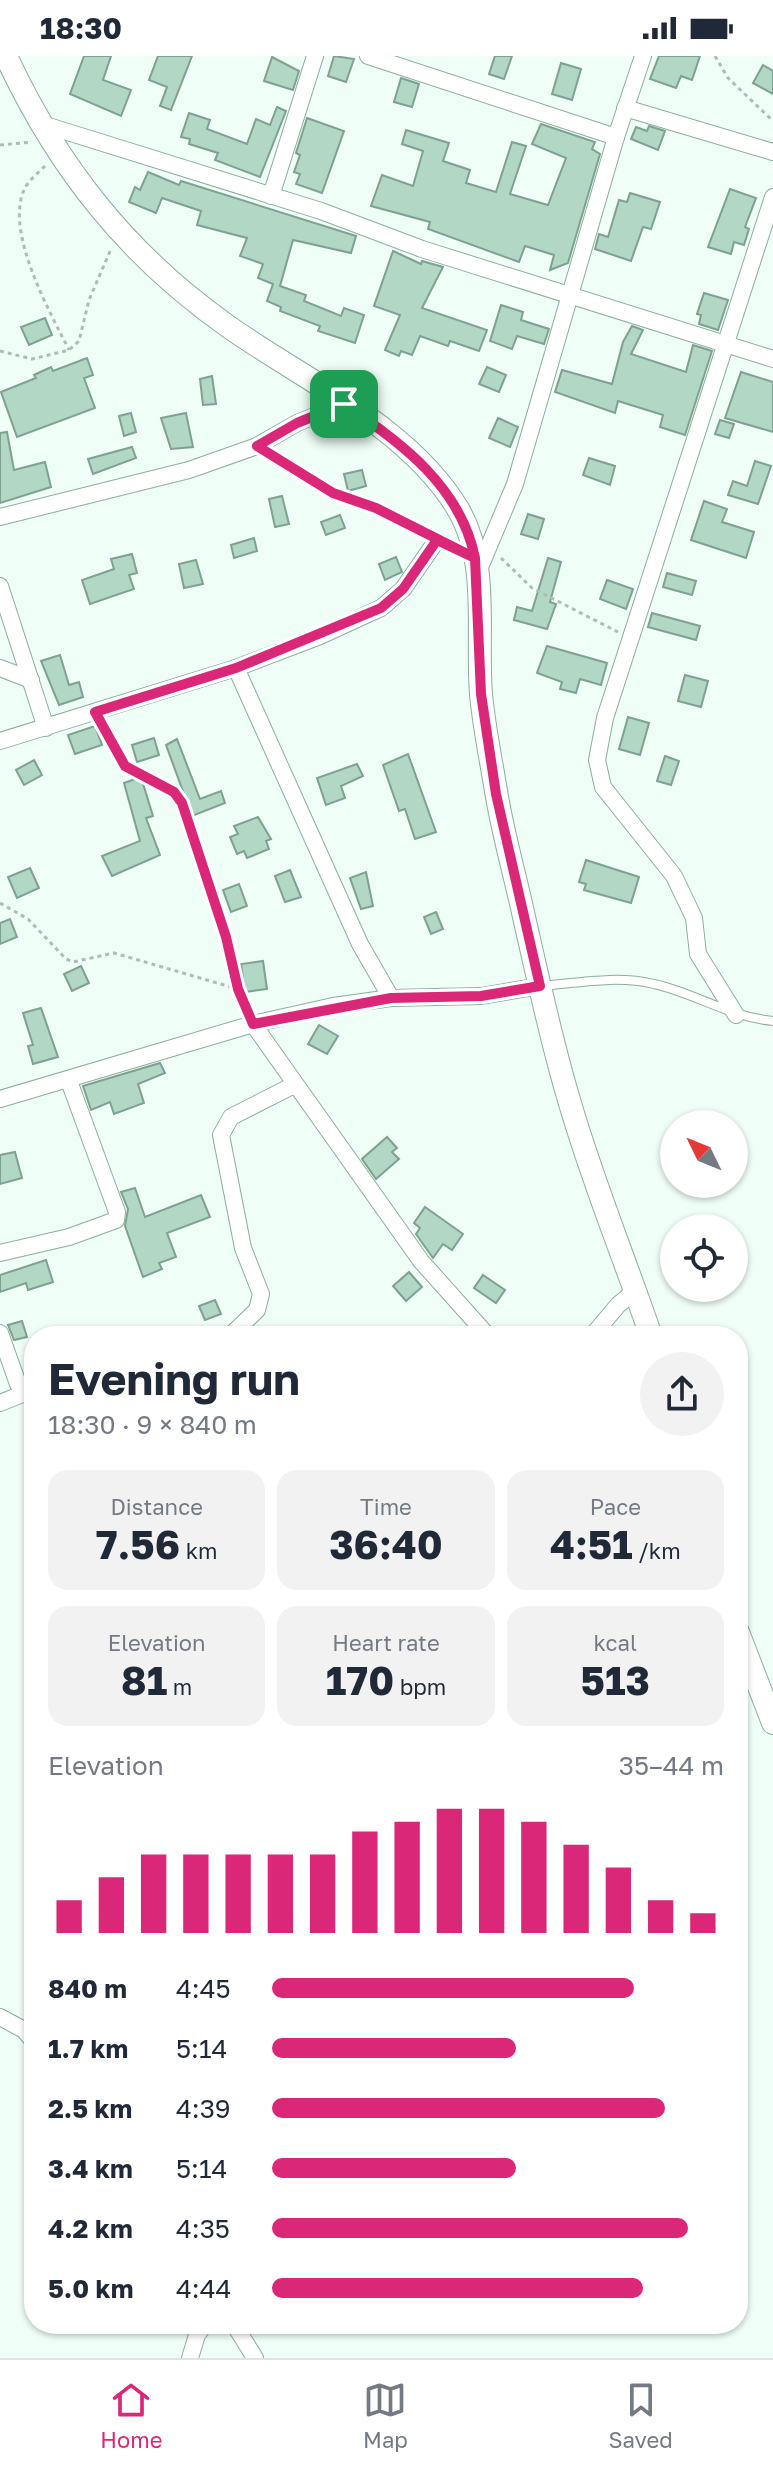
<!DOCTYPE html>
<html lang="en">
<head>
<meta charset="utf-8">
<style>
  body { margin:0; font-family:"Golos Text",sans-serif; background:#f2f2f3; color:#1f2937; height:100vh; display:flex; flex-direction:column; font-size:30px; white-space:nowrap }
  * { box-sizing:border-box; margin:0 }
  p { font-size:26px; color:#747a83 }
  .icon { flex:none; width:44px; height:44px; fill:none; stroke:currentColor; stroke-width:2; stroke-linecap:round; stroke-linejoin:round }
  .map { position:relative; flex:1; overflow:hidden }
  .panel { position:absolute; left:24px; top:1270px; width:724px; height:1008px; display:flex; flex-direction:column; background:#fff; border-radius:32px; box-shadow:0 2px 6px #0004 }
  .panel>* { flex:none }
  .needle { width:52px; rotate:313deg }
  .controls { position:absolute; left:660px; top:1054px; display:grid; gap:16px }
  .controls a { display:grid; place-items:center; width:88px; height:88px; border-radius:50%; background:#fff; box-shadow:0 2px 6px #0004; font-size:40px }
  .pin { position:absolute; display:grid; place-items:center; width:68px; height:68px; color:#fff; margin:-34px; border-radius:16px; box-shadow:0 4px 12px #0006 }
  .round { display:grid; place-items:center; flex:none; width:84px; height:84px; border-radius:42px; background:#f2f2f3 }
  .headline { display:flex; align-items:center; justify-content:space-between; height:136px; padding:0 24px }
  h1 { font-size:44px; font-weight:700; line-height:60px }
  .metrics { display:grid; grid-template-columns:repeat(3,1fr); gap:12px; height:136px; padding:8px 24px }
  .metrics div { display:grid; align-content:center; border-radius:20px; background:#f2f2f3; text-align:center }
  .metrics b { font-size:40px; font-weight:700 }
  .metrics small { font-size:22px; font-weight:400 }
  .metrics p { font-size:22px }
  .chart { height:224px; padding:16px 24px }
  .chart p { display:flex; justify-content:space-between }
  .chart svg { width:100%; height:144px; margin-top:8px; stroke:#db2777; stroke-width:6 }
  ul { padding:0 24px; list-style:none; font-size:26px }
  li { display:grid; grid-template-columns:128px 96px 1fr; align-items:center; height:60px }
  li i { height:20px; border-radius:10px; background:#db2777 }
  .status { display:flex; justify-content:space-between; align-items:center; height:56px; padding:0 40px; background:#fff; direction:ltr }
  .status svg { height:22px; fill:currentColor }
  .dock { display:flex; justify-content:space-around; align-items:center; height:112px; border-top:2px solid #e0e1e3; background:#fff; font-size:22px; color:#747a83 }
  .dock a { display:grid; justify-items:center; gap:4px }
  .dock .current { color:#db2777 }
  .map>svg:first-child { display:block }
  .building { fill:#b2d7c5; stroke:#7ea291; stroke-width:2 }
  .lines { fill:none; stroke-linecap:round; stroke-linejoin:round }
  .lane-casing { stroke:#8baf9d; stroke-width:10 }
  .street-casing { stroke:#8baf9d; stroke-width:18 }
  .secondary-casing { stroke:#8baf9d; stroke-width:24 }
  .path { stroke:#aebdb5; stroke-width:3; stroke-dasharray:4 4; stroke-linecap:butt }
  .lane { stroke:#fff; stroke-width:8 }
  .street { stroke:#fff; stroke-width:16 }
  .secondary { stroke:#fff; stroke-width:22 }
  .route-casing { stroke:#fff; stroke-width:16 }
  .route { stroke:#db2777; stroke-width:10 }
</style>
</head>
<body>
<div class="status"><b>18:30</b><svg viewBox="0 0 49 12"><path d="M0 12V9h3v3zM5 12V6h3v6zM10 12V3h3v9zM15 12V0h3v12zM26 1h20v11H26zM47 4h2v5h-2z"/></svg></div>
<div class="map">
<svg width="773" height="2302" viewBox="0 0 773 2302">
  <rect width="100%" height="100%" fill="#effef6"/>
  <g class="building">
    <path d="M84 0H111L103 24 131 34 121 60 70 38Z"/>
    <path d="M158 0H192L171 54 160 50 167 31 149 24Z"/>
    <path d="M334 0 354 3 346 26 328 20Z"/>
    <path d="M495 0H512L504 23 489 18Z"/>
    <path d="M659 0H700L692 24 681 20 676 32 650 23Z"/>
    <path d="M272 1 299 15 293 34 264 25Z"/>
    <path d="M561 7 581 13 572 44 552 38Z"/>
    <path d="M763 9 773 15V38L753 27Z"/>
    <path d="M401 22 419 28 412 51 394 46Z"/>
    <path d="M277 51 286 55 260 121 215 104 218 97 189 88 190 83 181 81 189 57 210 64 207 73 247 88 256 63 270 69Z"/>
    <path d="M307 62 344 75 322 137 296 128 300 118 294 116 300 99 296 97Z"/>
    <path d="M541 68 595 86 592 93 600 98 568 207 550 214 554 199 525 190 519 206 428 173 430 166 371 150 382 119 413 130 423 95 402 88 406 74 449 87 443 105 470 114 466 127 496 136 512 86 526 90 510 138 548 149 566 102 532 88Z"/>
    <path d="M649 70 665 75 658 94 631 83 636 71 647 75Z"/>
    <path d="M148 116 179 129 181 125 356 180 351 197 293 184 280 230 306 239 304 245 341 260 344 252 364 259 355 287 318 275 320 270 280 255 281 251 267 245 273 228 258 222 263 208 240 200 247 182 197 169 201 155 162 142 156 157 129 146 135 131 140 134Z"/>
    <path d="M730 133 756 142 745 171 749 173 744 189 734 186 731 198 708 191Z"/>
    <path d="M630 137 660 146 651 173 643 171 631 205 595 193 599 178 608 181 619 144 627 146Z"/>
    <path d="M393 195 421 208 422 205 443 211 422 252 487 274 479 295 450 285 448 290 420 280 412 299 401 295 399 300 385 294 400 259 374 250Z"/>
    <path d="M704 237 728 244 718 274 699 268 701 259 697 258Z"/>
    <path d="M501 249 523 256 521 264 549 273 544 288 517 280 512 293 490 285Z"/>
    <path d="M45 262 52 279 29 289 21 271Z"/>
    <path d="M632 270 643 274 631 298 686 316 693 289 712 295 685 379 660 371 663 359 618 345 615 357 555 336 562 314 612 328 623 286Z"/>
    <path d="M87 302 93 319 84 322 95 352 17 381 1 336 36 322 34 319 51 311 53 315Z"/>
    <path d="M487 311 506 319 499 336 479 328Z"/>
    <path d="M741 316 773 326V376L725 362Z"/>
    <path d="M212 320 216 348 203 349 200 323Z"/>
    <path d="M131 357 136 376 124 380 119 360Z"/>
    <path d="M186 357 193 391 171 393 161 362Z"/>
    <path d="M498 362 518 371 510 391 489 382Z"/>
    <path d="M720 364 734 368 729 382 715 378Z"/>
    <path d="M7 376 14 414 45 406 51 431 0 447V377Z"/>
    <path d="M132 391 136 402 93 418 88 403Z"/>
    <path d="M589 402 615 410 610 429 583 419Z"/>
    <path d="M755 405 771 410 758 448 728 439 733 425 747 430Z"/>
    <path d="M362 414 366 430 348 435 344 418Z"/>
    <path d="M282 440 289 468 275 471 269 443Z"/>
    <path d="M704 445 727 453 722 466 754 476 746 502 691 484Z"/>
    <path d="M528 458 544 463 538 483 521 478Z"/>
    <path d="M340 459 345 472 326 479 321 466Z"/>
    <path d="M254 482 257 495 234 502 231 489Z"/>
    <path d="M132 498 137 517 129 519 134 533 90 548 82 524 114 513 111 503Z"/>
    <path d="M396 501 402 516 385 524 379 508Z"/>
    <path d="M548 502 561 506 550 546 556 548 547 573 514 564 517 551 532 555Z"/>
    <path d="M196 504 203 528 184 532 179 508Z"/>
    <path d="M667 517 696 525 692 539 663 531Z"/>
    <path d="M607 524 633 533 626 553 600 543Z"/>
    <path d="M652 557 700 570 696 584 648 571Z"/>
    <path d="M547 590 607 607 601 629 580 623 576 637 560 633 562 626 537 617Z"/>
    <path d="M60 599 69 629 79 626 83 641 59 649 41 605Z"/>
    <path d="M685 619 708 625 701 651 678 645Z"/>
    <path d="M628 661 649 667 640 699 619 693Z"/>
    <path d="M95 670 102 689 75 698 68 679Z"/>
    <path d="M154 682 159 699 137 706 132 689Z"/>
    <path d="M177 683 200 743 221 735 225 747 192 760 166 689Z"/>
    <path d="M408 698 436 776 415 783 405 753 399 755 383 709Z"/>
    <path d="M665 700 679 705 671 729 657 725Z"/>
    <path d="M34 704 42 719 24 729 16 714Z"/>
    <path d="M357 708 363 720 341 730 345 742 326 749 317 722Z"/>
    <path d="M141 721 153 760 146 762 160 799 112 820 102 800 140 785 124 727Z"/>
    <path d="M258 761 271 783 266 785 269 793 247 802 244 795 237 798 230 781 238 778 234 770Z"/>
    <path d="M586 804 639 821 631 847 584 834 586 828 579 826Z"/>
    <path d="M30 812 39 832 17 842 8 821Z"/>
    <path d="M290 814 301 841 285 846 275 820Z"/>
    <path d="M366 816 373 850 361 853 350 822Z"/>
    <path d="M239 828 247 850 231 856 223 834Z"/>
    <path d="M436 856 443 873 431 878 424 861Z"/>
    <path d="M10 863 17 881 0 888V867Z"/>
    <path d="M263 905 267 933 245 936 241 908Z"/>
    <path d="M81 910 89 927 72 935 64 918Z"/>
    <path d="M41 952 58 1001 33 1008 28 990 33 989 23 957Z"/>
    <path d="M319 969 338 980 327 998 308 988Z"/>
    <path d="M160 1007 165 1017 138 1028 144 1047 114 1058 110 1046 91 1054 83 1030Z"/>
    <path d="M387 1081 397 1092 392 1096 399 1103 376 1123 362 1103Z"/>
    <path d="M15 1096 22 1122 0 1128V1099Z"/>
    <path d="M135 1132 145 1161 201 1139 210 1161 167 1177 176 1201 159 1207 162 1213 143 1221 125 1170 128 1153 121 1136Z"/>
    <path d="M425 1151 463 1178 452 1194 443 1188 433 1202 416 1178 420 1172 414 1167Z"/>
    <path d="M46 1204 53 1226 28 1234 26 1227 0 1236V1219Z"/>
    <path d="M409 1216 422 1231 406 1245 393 1230Z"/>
    <path d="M483 1219 505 1234 496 1247 474 1232Z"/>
    <path d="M215 1244 221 1258 205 1264 199 1250Z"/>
    <path d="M22 1265 27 1281 14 1284 8 1269Z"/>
  </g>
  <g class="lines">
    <defs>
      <path id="lane" d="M541 930C578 927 617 919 654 928 695 937 729 961 773 965"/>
      <g id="street">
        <path d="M368 0 616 81"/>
        <path d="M625 52 773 96"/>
        <path d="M42 68 321 155 422 193 773 303"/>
        <path d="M271 140 315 0"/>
        <path d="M0 461 189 414 257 390 297 367 344 348"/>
        <path d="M478 516 515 428 616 81 643 0"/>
        <path d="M0 530 46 672"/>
        <path d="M0 612 31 624"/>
        <path d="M236 612 360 888 391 942"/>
        <path d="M0 685 236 612 320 580 381 552 403 533 437 484"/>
        <path d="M736 959 698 898 694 862 674 820 603 731 597 704 605 662 773 141"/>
        <path d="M253 968 421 1205 488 1280"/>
        <path d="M0 1043 253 968 333 950 391 942 481 940 540 930"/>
        <path d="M0 1197 69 1181 116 1164 117 1156 69 1025"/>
        <path d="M0 1277 18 1328 34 1342"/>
        <path d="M230 1280 257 1254 261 1238 243 1192 221 1079 231 1061 294 1029"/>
        <path d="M592 1280 618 1249 635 1235"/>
        <path d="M0 1347 25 1337"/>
        <path d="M0 1961 24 1974 34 1986"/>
        <path d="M234 2268 255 2302"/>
        <path d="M190 2302 197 2279 205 2268"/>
      </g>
      <g id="secondary">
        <path d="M6 0C58 112 128 200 229 271 304 324 409 371 458 453 490 507 476 578 481 638 484 671 491 704 496 735 503 778 515 819 524 861 538 922 551 984 569 1044 592 1124 624 1201 651 1280"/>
        <path d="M738 1576 773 1667"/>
      </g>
    </defs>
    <use href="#lane" class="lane-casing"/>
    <use href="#street" class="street-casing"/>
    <use href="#secondary" class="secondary-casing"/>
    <g class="path">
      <path d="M715 0 728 22 773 65"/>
      <path d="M0 89 32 86"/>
      <path d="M45 110C39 116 27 126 24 134 5 177 50 256 69 294"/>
      <path d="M0 295 32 303 69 294 79 285 89 244 111 193"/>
      <path d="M272 399 333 437 376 452 424 478"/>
      <path d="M501 502 532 532 618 576"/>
      <path d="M102 670 125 710 174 736 182 747 247 953"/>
      <path d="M0 847 28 863 66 903 73 906 114 897 238 933"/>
    </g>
    <use href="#lane" class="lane"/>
    <use href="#street" class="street"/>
    <use href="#secondary" class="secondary"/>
  </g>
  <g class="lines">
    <defs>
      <path id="route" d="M344 348C401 386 461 431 475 502L437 484 403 533 381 552 236 612 95 656 125 710 174 736 182 747 226 881 238 933 253 968 391 942 481 940 540 930 496 738 481 638 475 502 376 452 333 437 257 390 297 367 344 348"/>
    </defs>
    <use href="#route" class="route-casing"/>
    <use href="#route" class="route"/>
  </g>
</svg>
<div class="controls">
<a><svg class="needle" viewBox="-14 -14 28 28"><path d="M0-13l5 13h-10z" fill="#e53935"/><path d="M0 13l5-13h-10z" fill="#747a83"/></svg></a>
<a><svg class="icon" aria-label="locate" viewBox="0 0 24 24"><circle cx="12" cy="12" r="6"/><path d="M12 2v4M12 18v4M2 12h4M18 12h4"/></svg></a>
</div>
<div class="pin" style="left:344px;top:348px;background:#1e9e55"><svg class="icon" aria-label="arrive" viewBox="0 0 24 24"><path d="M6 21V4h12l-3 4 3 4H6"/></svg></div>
<section class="panel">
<div class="headline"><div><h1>Evening run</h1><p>18:30 · 9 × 840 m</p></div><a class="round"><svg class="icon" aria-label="share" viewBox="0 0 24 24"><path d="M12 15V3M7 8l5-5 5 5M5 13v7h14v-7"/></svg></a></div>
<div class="metrics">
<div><p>Distance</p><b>7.56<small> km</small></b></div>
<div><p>Time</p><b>36:40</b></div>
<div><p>Pace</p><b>4:51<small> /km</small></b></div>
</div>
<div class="metrics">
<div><p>Elevation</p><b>81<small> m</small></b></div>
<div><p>Heart rate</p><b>170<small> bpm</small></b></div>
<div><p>kcal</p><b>513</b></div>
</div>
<div class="chart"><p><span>Elevation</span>35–44 m</p>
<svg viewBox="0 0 160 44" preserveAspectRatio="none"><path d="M5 44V34M15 44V27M25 44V20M35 44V20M45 44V20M55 44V20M65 44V20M75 44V13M85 44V10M95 44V6M105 44V6M115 44V10M125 44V17M135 44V24M145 44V34M155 44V38"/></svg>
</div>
<ul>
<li><b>840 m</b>4:45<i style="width:80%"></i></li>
<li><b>1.7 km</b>5:14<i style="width:54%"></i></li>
<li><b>2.5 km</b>4:39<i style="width:87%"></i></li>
<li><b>3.4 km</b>5:14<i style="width:54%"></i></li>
<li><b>4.2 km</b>4:35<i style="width:92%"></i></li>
<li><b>5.0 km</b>4:44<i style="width:82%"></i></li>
</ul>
</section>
</div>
<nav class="dock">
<a class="current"><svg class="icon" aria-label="home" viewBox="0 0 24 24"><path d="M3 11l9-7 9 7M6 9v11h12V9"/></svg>Home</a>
<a><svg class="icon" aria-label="map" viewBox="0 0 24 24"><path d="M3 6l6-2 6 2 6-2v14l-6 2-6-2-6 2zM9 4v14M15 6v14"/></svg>Map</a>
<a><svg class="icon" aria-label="saved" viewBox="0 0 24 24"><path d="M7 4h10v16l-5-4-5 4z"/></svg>Saved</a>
</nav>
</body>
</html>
